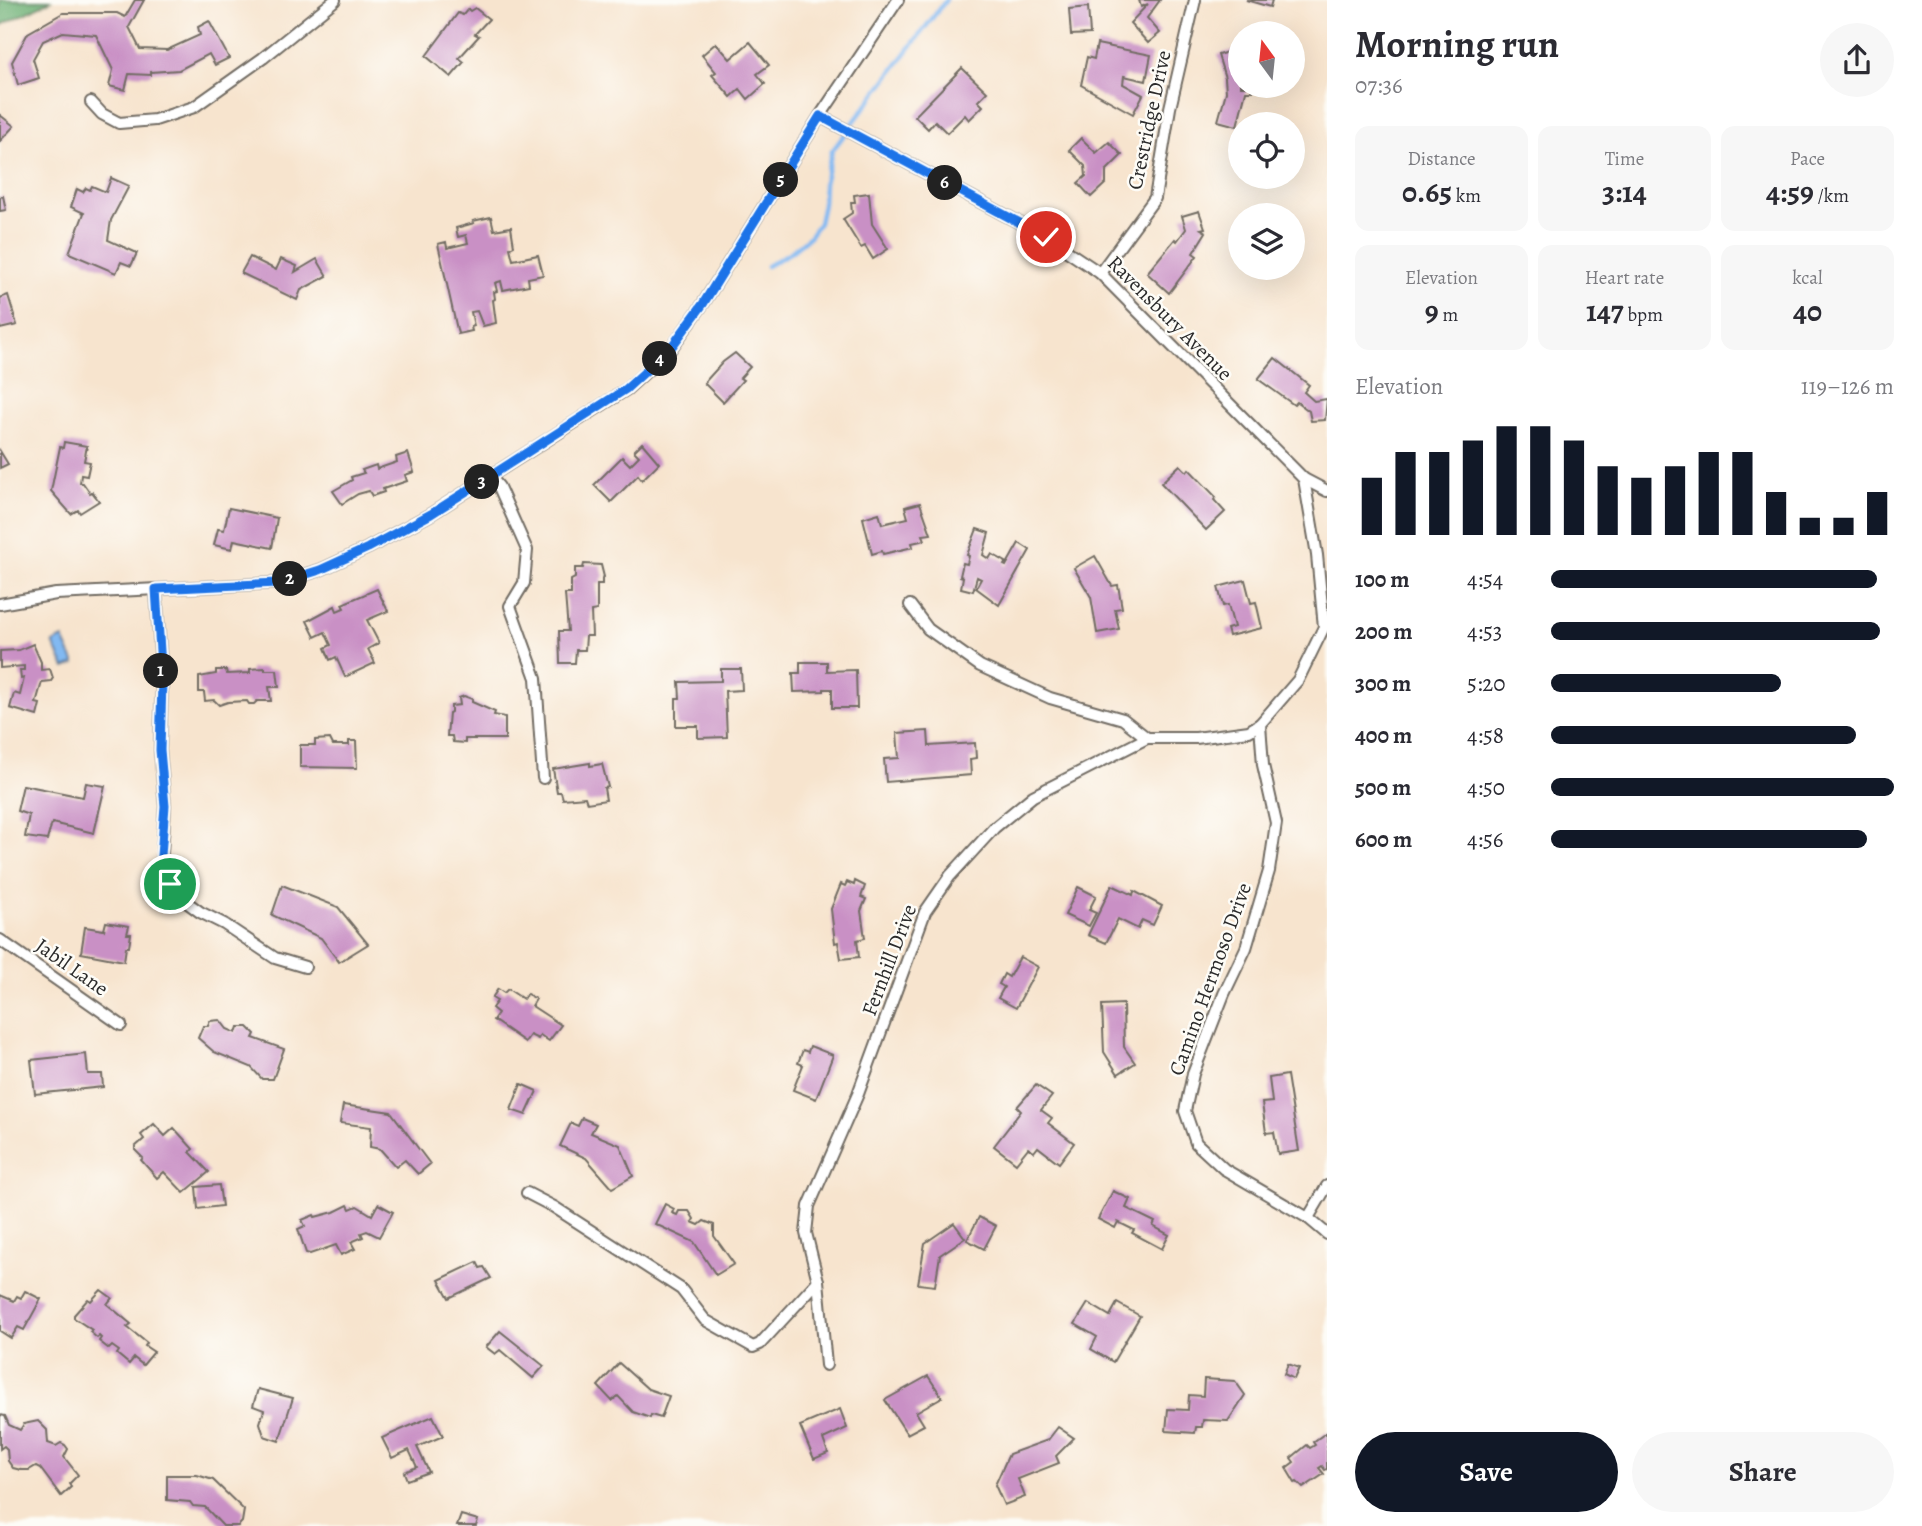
<!DOCTYPE html>
<html lang="en">
<head>
<meta charset="utf-8">
<style>
  body { margin:0; font-family:Alegreya,serif; background:#f7f7f7; color:#2b2b33; height:100vh; display:flex; flex-direction:column; font-size:26px; white-space:nowrap }
  * { box-sizing:border-box; margin:0 }
  p { font-size:23px; color:#7c7c81 }
  .icon { flex:none; width:38px; height:38px; fill:none; stroke:currentColor; stroke-width:2; stroke-linecap:round; stroke-linejoin:round }
  .map { position:relative; flex:1; overflow:hidden }
  .details { display:flex; flex-direction:column; background:#fff; width:595px }
  .details>* { flex:none }
  .needle { width:46px; rotate:345deg }
  .controls { position:absolute; left:1228px; top:21px; display:grid; gap:14px }
  .controls a { display:grid; place-items:center; width:77px; height:77px; border-radius:50%; background:#fff; box-shadow:0 7px 28px #0002; font-size:35px }
  .pin { position:absolute; display:grid; place-items:center; width:60px; height:60px; color:#fff; margin:-30px; border:4px solid #fff; border-radius:50%; box-shadow:0 2px 7px #0007 }
  .km { position:absolute; width:35px; height:35px; margin:-18px; border-radius:50%; background:#222; color:#fff; font-size:19px; line-height:35px; text-align:center }
  .round { display:grid; place-items:center; flex:none; width:74px; height:74px; border-radius:37px; background:#f7f7f7 }
  .overview { display:flex; align-items:center; justify-content:space-between; height:119px; padding:0 28px }
  h1 { font-size:38px; font-weight:700; line-height:52px }
  .stats { display:grid; grid-template-columns:repeat(3,1fr); gap:10px; height:119px; padding:7px 28px }
  .stats div { display:grid; align-content:center; border-radius:14px; background:#f7f7f7; text-align:center }
  .stats b { font-size:30px; font-weight:700 }
  .stats small { font-size:19px; font-weight:400 }
  .stats p { font-size:19px }
  .chart { height:196px; padding:14px 28px }
  .chart p { display:flex; justify-content:space-between }
  .chart svg { width:100%; height:126px; margin-top:7px; stroke:#111827; stroke-width:6 }
  .primary-button { display:flex; gap:14px; margin-top:auto; padding:14px 28px }
  .primary-button a { flex:1; height:80px; border-radius:42px; background:#111827; color:#fff; font-size:28px; font-weight:700; line-height:80px; text-align:center }
  .primary-button a+a { background:#f7f7f7; color:#2b2b33 }
  ul { padding:0 28px; list-style:none; font-size:23px }
  li { display:grid; grid-template-columns:112px 84px 1fr; align-items:center; height:52px }
  li i { height:18px; border-radius:9px; background:#111827 }
  main { display:flex; flex:1; min-height:0 }
  .map>svg:first-child { display:block }
  .forest { fill:#6db074; stroke:#4c6e50; stroke-width:2 }
  .water { fill:#82b9f2; stroke:#56728e; stroke-width:2 }
  .lines { fill:none; stroke-linecap:round; stroke-linejoin:round }
  .stream { stroke:#82b9f2; stroke-width:4.5 }
  .building { fill:#c990c5 }
  .minor-casing { stroke:#726c64; stroke-width:14 }
  .minor { stroke:#fff; stroke-width:10 }
  .route-casing { stroke:#fff; stroke-width:14 }
  .route { stroke:#1a73e8; stroke-width:9 }
  .labels { text-anchor:middle; stroke-width:5; stroke-linejoin:round; paint-order:stroke }
  .street-label { font-size:21px; fill:#2b2b2b; stroke:#fdfcf7 }
</style>
</head>
<body>
<main>
<div class="map">
<svg width="1327" height="1526" viewBox="0 0 1327 1526">
  <rect width="100%" height="100%" fill="#fdfcf7"/>
  <filter id="ink" filterUnits="userSpaceOnUse"><feTurbulence type="fractalNoise" baseFrequency=".0143" numOctaves="2"/><feDisplacementMap in="SourceGraphic" scale="14" xChannelSelector="R" yChannelSelector="G"/><feConvolveMatrix kernelMatrix="1 2 1 2 8 2 1 2 1" color-interpolation-filters="sRGB"/></filter>
  <filter id="wash" filterUnits="userSpaceOnUse"><feTurbulence type="fractalNoise" baseFrequency=".00686" numOctaves="4" result="noise"/><feDisplacementMap in="SourceGraphic" scale="28" xChannelSelector="R" yChannelSelector="G"/><feGaussianBlur stdDeviation="1.57" result="paint"/><feColorMatrix in="noise" values="0 0 0 0 0 0 0 0 0 0 0 0 0 0 0 0 0 1.4 0 .05"/><feComposite in="paint" operator="in"/></filter>
  <g filter="url(#wash)">
    <rect width="100%" height="100%" fill="#f7e4ce"/>
    <path class="forest" d="M0 0H52L0 26Z"/>
    <path class="water" d="M63 638 75 664 65 668 53 643Z"/>
    <g class="lines">
      <path class="stream" d="M767 266 791 252 808 238 819 223 823 204 824 183 832 151 946 0"/>
    </g>
    <g id="blocks">
      <g class="building">
        <path d="M135 0H144L129 27 140 49 167 50 200 35 198 27 209 21 229 58 215 65 209 54 179 70 151 72V75L129 74 125 90 109 86 113 70 96 35 63 32 43 41 33 59 39 78 18 85 12 62 28 33 63 13H117L125 17Z"/>
        <path d="M1139 0H1160L1147 18 1160 33 1148 43 1130 23 1148 4 1141 7Z"/>
        <path d="M1246 0H1272L1270 7Z"/>
        <path d="M1088 7 1090 34 1071 35 1069 9Z"/>
        <path d="M475 8 489 19 475 34 479 36 459 58 464 62 451 77 426 56 458 13 463 15 468 9 470 11Z"/>
        <path d="M750 42 769 65 757 74 765 84 748 99 740 89 731 97 712 75 716 72 702 55 716 43 730 59Z"/>
        <path d="M1097 44 1151 55 1146 81 1124 76 1123 84 1143 95 1133 114 1081 85 1087 57 1094 59Z"/>
        <path d="M1237 49 1241 60V86H1253V91H1246L1237 126 1218 121 1226 92 1225 78 1218 55Z"/>
        <path d="M962 68 987 92 978 101 983 106 969 120 965 115 947 133 935 121 928 129 915 116Z"/>
        <path d="M0 115 14 126 0 141Z"/>
        <path d="M1081 138 1096 153 1109 142 1122 155 1106 171V183L1091 197 1078 183 1086 176 1085 166 1069 150Z"/>
        <path d="M111 178 129 186 111 220 108 240 137 253 131 266 121 262 116 273 69 253 84 213 71 207 77 189 83 192 86 188 90 190 92 186 106 192Z"/>
        <path d="M869 193 872 224 888 249 873 259 865 246 861 248 843 219 852 213 851 202H855L854 195Z"/>
        <path d="M3 196 6 210 0 211V197Z"/>
        <path d="M1199 211 1205 228 1201 229 1206 232 1193 253 1197 256 1169 293 1147 273 1175 239 1177 241 1186 229 1182 216Z"/>
        <path d="M491 217 494 230 511 227 514 246 510 248 513 260 538 255 543 275 528 278 529 285 503 290 501 281 495 283 497 291 494 292 495 299 493 300 496 323 483 326 477 311 471 312 474 326 471 327 472 331 458 334 438 244 446 242 447 248 468 243 466 235 458 237 456 228 474 223 473 221Z"/>
        <path d="M250 257 276 270 281 259 297 266 295 272 317 259 327 276 301 290 297 300 241 273Z"/>
        <path d="M8 295 17 325 0 329V298Z"/>
        <path d="M735 353 750 367 740 378 743 380 723 402 704 383 723 362Z"/>
        <path d="M1275 358 1309 385 1304 392 1314 401 1327 399 1325 420 1311 421 1309 411 1297 402 1294 405 1258 379Z"/>
        <path d="M64 442 87 446 84 461 90 462 87 476 81 475 80 483H83L90 493 92 492 99 501 80 513 78 510 71 514 51 491 60 447 63 448Z"/>
        <path d="M642 443 659 463 642 480 638 475 611 502 594 485 622 457 630 465 639 456 634 451Z"/>
        <path d="M0 451 8 464 0 468Z"/>
        <path d="M408 453 414 472 405 475 407 481 383 489 384 492 372 496 369 491 358 494 342 504 333 491 352 480 351 477 364 473 362 470 376 465 377 469 397 462 396 457Z"/>
        <path d="M1180 465 1187 472 1189 469 1216 497 1214 500 1225 512 1206 530 1161 483Z"/>
        <path d="M920 503 931 534 923 535 925 540 912 543 913 547 883 554 882 551 872 554 863 518 879 513 882 524 908 518 905 507Z"/>
        <path d="M229 508 277 518 272 548 234 540 232 549 214 545 218 529 224 530Z"/>
        <path d="M977 529 989 533 983 555 989 559 992 554 1006 562 1004 565 1006 566 1019 543 1030 550 999 605 976 588 981 579 977 577 973 591 961 588 963 577 960 576 963 563 967 564 969 556 967 555Z"/>
        <path d="M1095 556 1112 586 1118 585 1122 608 1115 609 1119 629 1097 633 1091 597 1074 568Z"/>
        <path d="M584 564 601 565 604 577 602 578V584H597V610L591 611 592 636H586L585 650H576L575 663H560L559 631H568L565 594H571V580L575 578V568H583Z"/>
        <path d="M1245 580 1251 603 1256 602 1262 628 1229 636 1227 629 1234 627 1228 605 1223 606 1218 587Z"/>
        <path d="M377 589 388 611 367 620 379 643 368 649 375 663 345 677 336 657 330 660 325 648 331 645 325 632 315 637 307 621 335 606 337 611 344 608 342 604Z"/>
        <path d="M33 644 41 662V670L50 669 53 678 51 681 42 682 36 703 40 704 37 716 10 708 14 693 20 695 24 678 21 679 20 670H24V666L0 668V651L19 650Z"/>
        <path d="M800 662H827V671L856 670 857 708H832V689H824V691L794 692 793 673H800Z"/>
        <path d="M265 668V670H277L279 687H269L271 701H257L254 704H249L247 701 228 702 219 705 214 700 205 701 204 692H199V677L216 674V670H226L227 674 250 673V669Z"/>
        <path d="M721 669H741L742 690 725 691 727 737 698 738V726H676V698H680L679 682 721 681Z"/>
        <path d="M464 696 472 699V702L495 712 494 715 505 717V739H465V743L453 742 452 736H447L449 713 451 712V706L460 705 459 698Z"/>
        <path d="M928 731 929 746 975 743 976 758 970 759 971 775 886 782 884 759 899 758 897 733Z"/>
        <path d="M330 739 333 745H349V741H356L357 768 300 767V745H315V740Z"/>
        <path d="M590 763V766L602 764 608 787 604 788 606 800 587 803 585 797 563 799 561 792H557L553 769Z"/>
        <path d="M86 783 105 786 94 833 52 823 47 840 25 837 29 815 17 811 23 785 83 797Z"/>
        <path d="M855 881 865 886 861 897 866 899 861 911 865 938 857 940 859 957 841 959 838 942 835 943 831 909 841 884 845 886 847 882 854 885Z"/>
        <path d="M282 885 338 907 368 944 339 962 321 938 272 915Z"/>
        <path d="M1112 885 1133 895 1134 891 1162 906 1153 925 1142 920 1138 929 1118 919 1106 943 1088 935Z"/>
        <path d="M1078 887 1096 896 1089 910 1096 913 1089 926 1065 915Z"/>
        <path d="M106 922 129 926 127 934H131L129 947H126L124 961 81 953 85 927 104 930Z"/>
        <path d="M1020 957 1038 967 1016 1008 998 998 1004 987 999 984 1004 974 1009 977Z"/>
        <path d="M498 989 504 993 508 989 523 999 527 994 536 999 532 1006 561 1025 549 1041 540 1035 538 1039 530 1035 525 1042 493 1020 498 1013 492 1008 497 1001 492 998Z"/>
        <path d="M1123 1004 1124 1047 1135 1063 1118 1074 1104 1052 1102 1005Z"/>
        <path d="M220 1020 227 1029 236 1033 238 1027H248L255 1034 253 1038 284 1049 273 1079H262L251 1067 214 1052 198 1038 203 1026H208L210 1021Z"/>
        <path d="M810 1046 833 1055 816 1099 793 1090 803 1065 798 1063 803 1050 808 1052Z"/>
        <path d="M86 1054 88 1074H102L103 1087 35 1094 31 1060Z"/>
        <path d="M1287 1075 1299 1151 1278 1154 1274 1132 1266 1133 1262 1103 1272 1102 1269 1078Z"/>
        <path d="M521 1084 537 1091 526 1115 511 1110Z"/>
        <path d="M1036 1085 1052 1096 1041 1110 1052 1118 1048 1123 1074 1143 1059 1163 1038 1147 1034 1152 1028 1148 1016 1163 994 1146 1021 1111 1017 1107Z"/>
        <path d="M343 1105 391 1112 430 1164 418 1174 405 1160 396 1167 380 1149 370 1147 371 1127 340 1123Z"/>
        <path d="M582 1118 596 1124 591 1133 620 1145 633 1176 612 1188 586 1158 560 1146 571 1123 578 1126Z"/>
        <path d="M154 1124 165 1136 174 1128 193 1149 190 1152 209 1172 184 1193 164 1172 157 1178 141 1160 143 1158 135 1150V1147L144 1139 141 1135Z"/>
        <path d="M219 1185 222 1206 198 1209 196 1187Z"/>
        <path d="M1113 1191 1130 1199 1126 1208 1155 1222 1153 1226 1169 1235 1162 1249 1132 1233 1134 1230 1118 1222 1115 1228 1098 1219Z"/>
        <path d="M378 1204 393 1212 379 1237 367 1231 361 1233 363 1237 351 1242 355 1249 341 1255 336 1245 310 1254 306 1253 298 1229 305 1226 302 1220 314 1215 315 1217 334 1212 348 1205 350 1209 357 1206 372 1215Z"/>
        <path d="M665 1204 674 1209 672 1213 677 1215 679 1211H689L694 1219 692 1222 699 1225 704 1221 714 1225V1236L734 1264 716 1275 694 1242 655 1224Z"/>
        <path d="M979 1217 996 1226 984 1249 967 1240Z"/>
        <path d="M954 1223 965 1238 940 1255 935 1286 918 1284 925 1243Z"/>
        <path d="M477 1262 480 1268 484 1267 491 1278 449 1298 439 1280Z"/>
        <path d="M101 1290 112 1298 107 1304 131 1324 127 1327 147 1343 145 1346 154 1352 143 1365 134 1358 129 1364 117 1354 119 1351 112 1346 109 1349 99 1341 101 1338 99 1336 97 1338 90 1332 92 1330 74 1318V1315L88 1299 91 1301Z"/>
        <path d="M25 1291 41 1299 24 1330 18 1327 11 1338 0 1331V1295L14 1301 17 1296 21 1298Z"/>
        <path d="M1088 1303 1110 1316 1117 1303 1140 1316 1113 1362 1091 1349 1097 1337 1075 1324Z"/>
        <path d="M500 1331 544 1366 533 1378 500 1350 495 1354 486 1347Z"/>
        <path d="M619 1363 648 1389 669 1396 661 1418 651 1415 650 1418 633 1412 618 1396 612 1401 598 1386Z"/>
        <path d="M1288 1364 1299 1368 1294 1379 1284 1374Z"/>
        <path d="M928 1376 942 1397 916 1412 924 1425 907 1434 885 1400Z"/>
        <path d="M1204 1379 1235 1381 1245 1395 1228 1421 1203 1420 1202 1427H1196L1195 1433 1166 1431 1168 1409 1188 1410 1189 1395 1203 1396Z"/>
        <path d="M258 1389 293 1398 279 1441 264 1436 260 1423 264 1410 253 1406Z"/>
        <path d="M840 1409 847 1428 823 1439 828 1453 814 1459 800 1426Z"/>
        <path d="M0 1415 5 1416 9 1425 20 1430 24 1424 38 1421 47 1430 48 1443 56 1446 61 1443 65 1445 68 1449 64 1457 78 1475 69 1484 71 1487 61 1496 40 1468 36 1466 29 1470H21L13 1468 8 1461 7 1449 4 1446 0 1449Z"/>
        <path d="M433 1416 443 1436 417 1447 429 1472 407 1480 404 1472 417 1467 409 1450 392 1458 382 1438Z"/>
        <path d="M1058 1427 1074 1438 1056 1456 1059 1463 1018 1479 1025 1497 1004 1505 995 1485 1009 1454 1048 1440Z"/>
        <path d="M1327 1432V1469L1325 1470 1322 1466 1319 1468 1324 1474 1303 1488 1297 1482 1295 1483 1286 1468 1294 1462 1291 1458 1307 1445 1310 1448 1315 1445 1313 1442Z"/>
        <path d="M167 1475H197L213 1480 244 1510 242 1522 238 1526H223L205 1507 193 1506 190 1502 167 1500Z"/>
        <path d="M461 1515 478 1520 476 1526H457Z"/>
      </g>
    </g>
  </g>
  <g filter="url(#ink)">
    <use href="#blocks" fill-opacity="0" stroke="#726c64" stroke-width="2"/>
    <g class="lines">
      <defs>
        <g id="minor">
          <path d="M91 102 102 114 119 123 155 120 194 107 263 58 335 0"/>
          <path d="M820 116 1046 237 1100 273 1304 479 1327 491"/>
          <path d="M1100 273 1155 198 1170 108 1195 0"/>
          <path d="M490 476 499 487 527 550 524 583 510 606 536 678 543 778"/>
          <path d="M1304 479 1317 555 1324 627 1298 680 1260 724 1263 765 1276 823 1269 871 1246 948 1224 994 1193 1074 1185 1111 1196 1143 1224 1169 1308 1218 1327 1234"/>
          <path d="M156 589 162 682 160 750 165 806 161 868 170 884 185 901 200 912 224 924 275 958 305 967"/>
          <path d="M0 604 56 594 278 583 320 570 368 548 431 514 627 389 670 350 703 304 820 116 898 0"/>
          <path d="M910 605 928 629 980 666 1050 698 1123 719 1147 738"/>
          <path d="M0 940 121 1025"/>
          <path d="M527 1193 554 1207 681 1289 705 1320 753 1347 760 1344 818 1281"/>
          <path d="M1308 1218 1327 1186"/>
          <path d="M826 1365 818 1281 806 1233 809 1206 858 1094 925 912 950 876 994 828 1033 796 1147 738H1196L1249 731 1260 724"/>
        </g>
      </defs>
      <use href="#minor" class="minor-casing"/>
      <use href="#minor" class="minor"/>
    </g>
  </g>
  <g class="lines" filter="url(#ink)">
    <defs>
      <path id="route" d="M170 884 162 868 161 855 165 806 160 750 162 682 156 589 278 583 320 570 368 548 431 514 626 389 670 349 703 304 820 116 1046 237"/>
    </defs>
    <use href="#route" class="route-casing"/>
    <use href="#route" class="route"/>
  </g>
  <g class="labels">
    <g class="street-label">
      <text transform="translate(1149 120) rotate(-78)" y="7">Crestridge Drive</text>
      <text transform="translate(1170 318) rotate(45)" y="7">Ravensbury Avenue</text>
      <text transform="translate(889 960) rotate(-69)" y="7">Fernhill Drive</text>
      <text transform="translate(72 967) rotate(35)" y="7">Jabil Lane</text>
      <text transform="translate(1210 979) rotate(-70)" y="7">Camino Hermoso Drive</text>
    </g>
  </g>
</svg>
<div class="controls">
<a><svg class="needle" viewBox="-14 -14 28 28"><path d="M0-13l5 13h-10z" fill="#e53935"/><path d="M0 13l5-13h-10z" fill="#7c7c81"/></svg></a>
<a><svg class="icon" aria-label="locate" viewBox="0 0 24 24"><circle cx="12" cy="12" r="6"/><path d="M12 2v4M12 18v4M2 12h4M18 12h4"/></svg></a>
<a><svg class="icon" aria-label="layers" viewBox="0 0 24 24"><path d="M12 4l9 5-9 5-9-5zM3 14l9 5 9-5"/></svg></a>
</div>
<div class="pin" style="left:170px;top:884px;background:#1e9e55"><svg class="icon" aria-label="arrive" viewBox="0 0 24 24"><path d="M6 21V4h12l-3 4 3 4H6"/></svg></div>
<div class="pin" style="left:1046px;top:237px;background:#d93025"><svg class="icon" aria-label="check" viewBox="0 0 24 24"><path d="M5 12l5 5 9-10"/></svg></div>
<b class="km" style="left:161px;top:671px">1</b>
<b class="km" style="left:290px;top:579px">2</b>
<b class="km" style="left:482px;top:482px">3</b>
<b class="km" style="left:660px;top:359px">4</b>
<b class="km" style="left:781px;top:180px">5</b>
<b class="km" style="left:945px;top:183px">6</b>
</div>
<section class="details">
<div class="overview"><div><h1>Morning run</h1><p>07:36</p></div><a class="round"><svg class="icon" aria-label="share" viewBox="0 0 24 24"><path d="M12 15V3M7 8l5-5 5 5M5 13v7h14v-7"/></svg></a></div>
<div class="stats">
<div><p>Distance</p><b>0.65<small> km</small></b></div>
<div><p>Time</p><b>3:14</b></div>
<div><p>Pace</p><b>4:59<small> /km</small></b></div>
</div>
<div class="stats">
<div><p>Elevation</p><b>9<small> m</small></b></div>
<div><p>Heart rate</p><b>147<small> bpm</small></b></div>
<div><p>kcal</p><b>40</b></div>
</div>
<div class="chart"><p><span>Elevation</span>119–126 m</p>
<svg viewBox="0 0 160 44" preserveAspectRatio="none"><path d="M5 44V24M15 44V15M25 44V15M35 44V11M45 44V6M55 44V6M65 44V11M75 44V20M85 44V24M95 44V20M105 44V15M115 44V15M125 44V29M135 44V38M145 44V38M155 44V29"/></svg>
</div>
<ul>
<li><b>100 m</b>4:54<i style="width:95%"></i></li>
<li><b>200 m</b>4:53<i style="width:96%"></i></li>
<li><b>300 m</b>5:20<i style="width:67%"></i></li>
<li><b>400 m</b>4:58<i style="width:89%"></i></li>
<li><b>500 m</b>4:50<i style="width:100%"></i></li>
<li><b>600 m</b>4:56<i style="width:92%"></i></li>
</ul>
<div class="primary-button"><a>Save</a><a>Share</a></div>
</section>
</main>
</body>
</html>
